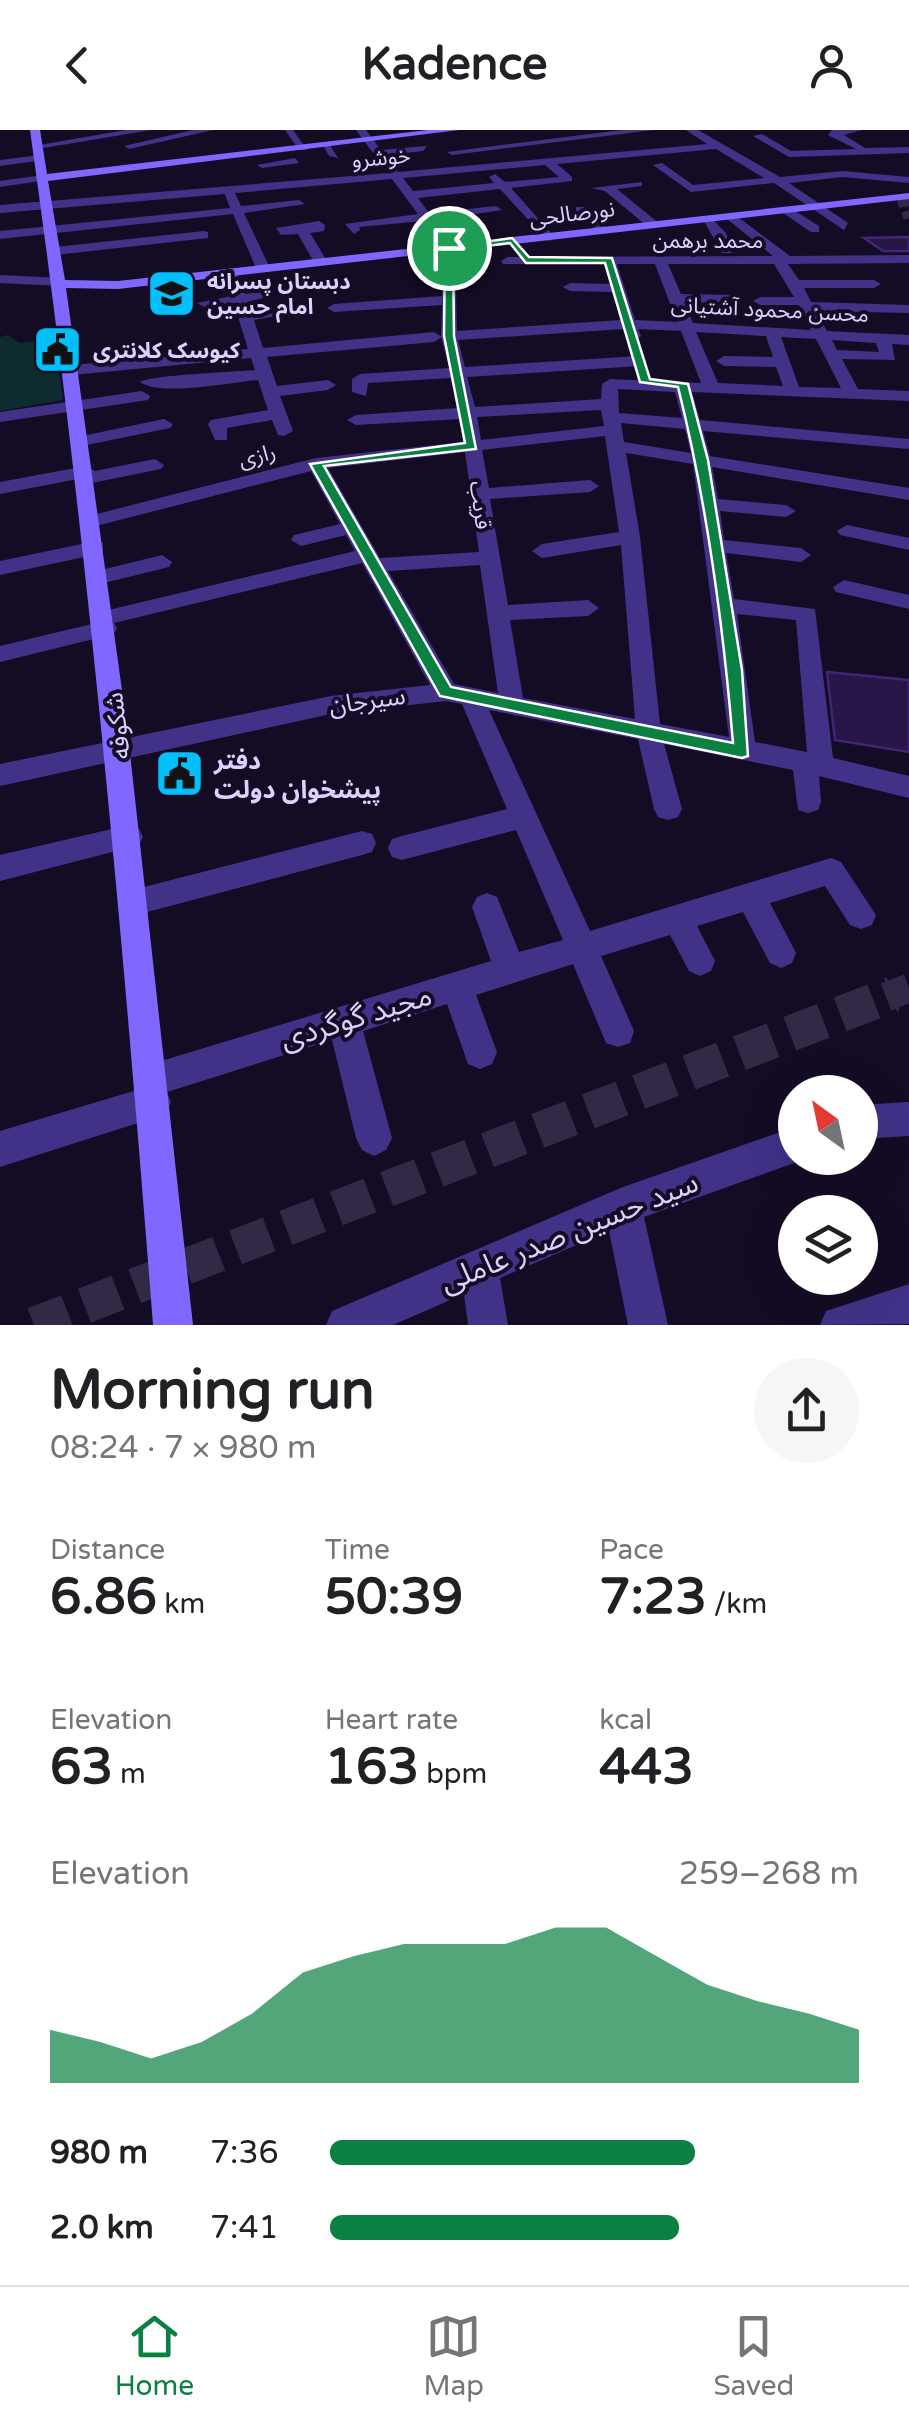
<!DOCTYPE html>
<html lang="en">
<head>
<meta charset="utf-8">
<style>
  body { margin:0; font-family:"Varela Round","Noto Sans Arabic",sans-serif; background:#f6f6f6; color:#202124; height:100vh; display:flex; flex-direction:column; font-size:38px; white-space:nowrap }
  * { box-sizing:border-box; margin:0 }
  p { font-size:32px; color:#757577 }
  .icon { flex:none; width:55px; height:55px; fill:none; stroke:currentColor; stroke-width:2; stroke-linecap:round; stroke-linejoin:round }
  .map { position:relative; height:1195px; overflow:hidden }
  .panel { display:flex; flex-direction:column; background:#fff; flex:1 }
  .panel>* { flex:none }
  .needle { width:65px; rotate:327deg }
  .tools { position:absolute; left:778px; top:945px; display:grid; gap:20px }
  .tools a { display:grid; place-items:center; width:100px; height:100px; border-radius:50%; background:#fff; box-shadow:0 10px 40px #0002; font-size:50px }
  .pin { position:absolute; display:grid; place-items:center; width:85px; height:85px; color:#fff; margin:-42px; border:5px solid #fff; border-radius:50%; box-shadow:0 2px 10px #0007 }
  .round { display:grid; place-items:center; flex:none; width:105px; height:105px; border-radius:52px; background:#f6f6f6 }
  .headline { display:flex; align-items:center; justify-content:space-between; height:170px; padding:0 50px }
  h1 { font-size:55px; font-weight:700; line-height:75px }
  .metrics { display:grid; grid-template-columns:repeat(3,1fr); gap:15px; height:170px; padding:10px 50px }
  .metrics div { display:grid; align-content:center }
  .metrics b { font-size:50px; font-weight:700 }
  .metrics small { font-size:28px; font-weight:400 }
  .metrics p { font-size:28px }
  .chart { height:280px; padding:20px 50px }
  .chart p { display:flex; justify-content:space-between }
  .chart svg { width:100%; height:180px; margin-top:10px; fill:#0b8043; opacity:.7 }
  ul { padding:0 50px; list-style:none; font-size:32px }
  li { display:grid; grid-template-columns:160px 120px 1fr; align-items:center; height:75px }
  li i { height:25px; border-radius:12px; background:#0b8043 }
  header { display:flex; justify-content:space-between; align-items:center; height:130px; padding:0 50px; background:#fff; font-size:45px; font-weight:700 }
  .tab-bar { display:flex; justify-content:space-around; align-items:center; height:140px; border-top:2px solid #e0e0e0; background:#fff; font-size:28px; color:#757577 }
  .tab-bar a { display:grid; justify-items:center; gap:5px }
  .tab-bar .active { color:#0b8043 }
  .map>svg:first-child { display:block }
  .green { fill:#0e2c2f }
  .building { fill:#271647; stroke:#412676; stroke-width:2.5 }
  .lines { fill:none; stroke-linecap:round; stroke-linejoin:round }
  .primary-tunnel-far2 { stroke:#322946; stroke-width:11; stroke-dasharray:11 5; stroke-linecap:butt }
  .primary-tunnel-far1 { stroke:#322946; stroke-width:29; stroke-dasharray:29 14; stroke-linecap:butt }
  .primary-tunnel { stroke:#322946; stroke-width:36; stroke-dasharray:36 18; stroke-linecap:butt }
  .street { fill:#413288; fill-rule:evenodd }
  .secondary { fill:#8067ff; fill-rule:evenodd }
  .route { fill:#0b8043; stroke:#fff; stroke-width:2.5; fill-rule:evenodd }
  .labels { text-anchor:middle; stroke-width:8; stroke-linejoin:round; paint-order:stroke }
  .far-street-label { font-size:22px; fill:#dcd0ff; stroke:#140c25 }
  .far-poi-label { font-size:22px; font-weight:bold; fill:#dcd0ff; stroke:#140c25; text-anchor:start }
  .street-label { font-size:25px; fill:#dcd0ff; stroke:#140c25 }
  .poi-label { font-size:25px; font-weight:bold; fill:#dcd0ff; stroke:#140c25; text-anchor:start }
  .near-street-label { font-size:30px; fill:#dcd0ff; stroke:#140c25 }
</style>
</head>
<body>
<header><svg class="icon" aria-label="back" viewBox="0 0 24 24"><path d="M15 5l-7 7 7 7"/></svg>Kadence<svg class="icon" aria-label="person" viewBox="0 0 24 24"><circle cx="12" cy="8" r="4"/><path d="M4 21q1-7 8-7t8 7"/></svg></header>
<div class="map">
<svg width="909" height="1195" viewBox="0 0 909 1195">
  <rect width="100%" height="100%" fill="#140c25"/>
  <path class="green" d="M8 205 19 213 55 210 63 270 0 281V207Z"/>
  <g class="building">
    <path d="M909 107V121H883L864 108Z"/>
    <path d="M827 542 909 550V622L835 610Z"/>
  </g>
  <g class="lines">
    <path class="primary-tunnel-far2" d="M909 70 903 72 909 88"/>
    <path class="primary-tunnel-far1" d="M886 867 909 858"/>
    <path class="primary-tunnel" d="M34 1195 893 864"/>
    <g class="street">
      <path d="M126 0H151L38 19 33 16Z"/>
      <path d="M193 0H213L129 19 124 16Z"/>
      <path d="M285 0H293L307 20H299Z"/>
      <path d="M356 0H366L381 20 427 16 423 21 386 25 398 42 707 14 686 0H698L780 47 843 41 909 47V53L843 47 789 53 848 93 844 100 774 53 691 62 653 35 662 33 693 55 764 48 716 19 557 34 572 47V51L511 58 552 104V110L548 111 500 59 418 68 429 83 496 76 502 80 435 90 455 117 457 201 621 190 612 162 570 161 563 157 570 153 610 154 604 134H503L501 131 508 127 773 126 727 89 731 82 790 126 909 125V133L788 134 799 150H874L881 154 874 158H804L811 172 909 175V183L816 181 827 201 909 205V215L892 214 895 230 842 229 858 259 909 261V271L692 262 700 290 909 309V319L703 301 710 326 909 358V370L712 337 718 369 786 375 796 381 786 387 720 381 724 410 801 418 811 425 801 432 726 423 734 469 815 479 833 628 909 646V668L819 646 821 672 818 680 808 683 798 680 793 640 664 614 682 679 678 687 668 690 658 687 654 679 638 609 489 580 590 801 831 728 841 732 876 785 872 795 861 799 850 795 825 756 770 773 796 823 792 833 781 838 770 833 743 782 697 796 715 831 711 841 700 846 689 841 670 805 601 826 634 901 630 913 618 917 606 913 573 834 476 865 497 922 492 934 480 939 468 934 447 874 363 901 392 1008 386 1020 374 1026 362 1020 356 1008 332 910 167 962 171 972 166 984 0 1037V1001L137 960 133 950 138 938 491 831 472 777 477 767 487 763 497 767 519 822 563 810 516 700 402 730 392 727 388 718 392 709 402 706 507 679 462 574 446 571 331 584 0 656V634L331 566 430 555 362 433 114 493 117 498 114 504 0 532V516L96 493V483L355 421 346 405 301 416 291 410 294 405 340 394 311 341 92 397 85 395V387L316 328 463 312 460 289 356 295 347 290 356 285 458 278 451 248 368 253 366 266 352 262V249L360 244 449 238 441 206 442 175 334 182 327 178 334 174 442 166 443 117 423 91 359 97 360 100 354 104 345 94 418 84 392 49 235 63 241 76 299 70 305 74 244 83 270 138 263 142 256 138 233 84 0 109V101L230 78 225 64 0 83V75L388 43ZM545 35 559 47 505 52 495 44 489 47 494 53 413 61 403 48ZM617 134H655L677 192 635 190ZM668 134H774L794 167H760L753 171 760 175H799L811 200 693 193 684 172 735 173 742 169 735 165 681 164ZM623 199 628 209 633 211 641 206 638 199 681 201 701 253 610 249 602 254 601 269 475 277 467 247 639 236 647 231 639 226 465 237 458 210ZM696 202 766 206 773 227 724 226 716 231 724 236 776 237 783 256 718 253ZM781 207 816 209 841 258 799 257ZM832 210 876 213 879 222 837 220ZM618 259 675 262 682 288 619 283ZM601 280 604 296 481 310 477 287ZM621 293 685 299 691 323 624 312ZM605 306 619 402 542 414 532 421 542 428 621 415 635 589 523 568 510 490 588 486 599 478 588 470 508 475 490 369 590 362 599 356 590 350 489 358 482 320ZM465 322 479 422 380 428 328 338ZM626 323 693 334 729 607 660 594 640 407ZM480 435 498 563 454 554 388 441ZM737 484 796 490 807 622 755 612Z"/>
      <path d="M622 0H654L452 25 447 22Z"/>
      <path d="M832 0H862L844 5 865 18 909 17V23L789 27 753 6 762 4 791 21 856 19 828 5Z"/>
      <path d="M328 12 338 28 329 26 323 15Z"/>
      <path d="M40 25 44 30 0 36V30Z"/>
      <path d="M295 28 299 33 262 38 257 35Z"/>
      <path d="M43 45 47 50 0 57V51Z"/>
      <path d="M642 52V56L617 59 656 91V97H648L605 61 591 58Z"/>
      <path d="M787 76 819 96V102H811L783 83Z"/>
      <path d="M576 77H584L606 97V103H598L576 83Z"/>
      <path d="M701 86H709L726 103 732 123H722Z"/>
      <path d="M319 91 325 95 324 101 310 103 327 131 320 135 315 134 298 104 281 105 276 98Z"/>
      <path d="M204 101 208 102V108L55 125 49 121 55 117Z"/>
      <path d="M230 138 237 142 245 164 264 162 271 166 247 172 251 182 303 176 310 180 254 190 263 218 434 202 442 207 434 212 267 227 277 256 328 250 336 255 328 260 280 266 293 301 284 306 278 305 272 290 227 298V310H215L208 294 211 290 268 280 258 250C231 252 161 267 140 252 150 245 235 242 255 240L251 228 72 245 64 240 72 235 248 219 234 174 204 177 197 173 231 166 223 142Z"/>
      <path d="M0 145 60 148 67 152 60 156 0 153Z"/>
      <path d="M142 261 150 266 148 270 0 292V282Z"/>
      <path d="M164 289 173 294 170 298 82 316 73 311 82 306Z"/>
      <path d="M155 329 164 335 161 339 87 354 78 349 0 364V352L86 336 95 341Z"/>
      <path d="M847 395 909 408V420L840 405 837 401Z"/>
      <path d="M96 411 103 413V423L0 445V431Z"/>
      <path d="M162 425 172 432 169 437 100 454 89 447 93 442Z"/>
      <path d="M844 450 909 465V479L836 462 833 457Z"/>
      <path d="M129 695 139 699 143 707 139 715 0 751V725Z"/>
      <path d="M362 701 372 704 376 713 372 722 362 725 136 785 126 781 121 772 126 763 136 759Z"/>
      <path d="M909 972V1006L860 1009V975Z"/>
      <path d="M795 997V1028H808L644 1087 668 1195H628L609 1101 500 1148 508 1195H468L464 1164 393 1195H326L332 1181 623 1057Z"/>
      <path d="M909 1154V1194L820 1195 826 1181Z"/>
    </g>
    <path class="secondary" d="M30 0H40L47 44 428 0H459L48 51 65 150 118 151 909 63V69L118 159 66 158 127 596 193 1195H153C122 795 86 397 30 0Z"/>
  </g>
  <path class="route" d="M512 108 529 127 612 128 650 249 688 254 708 330 742 540 748 626 742 628 440 566 310 334 465 313 444 206 445 118ZM510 113 526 133H605L640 252 678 257C707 373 723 493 733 613L451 557 324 336 476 319 454 206 453 120Z"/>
  <defs>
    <symbol id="school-square" viewBox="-11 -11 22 22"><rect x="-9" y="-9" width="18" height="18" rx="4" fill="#00bffb" stroke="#140c25"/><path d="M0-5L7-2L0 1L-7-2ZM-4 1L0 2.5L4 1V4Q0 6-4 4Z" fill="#111"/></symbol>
    <symbol id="civic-square" viewBox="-11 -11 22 22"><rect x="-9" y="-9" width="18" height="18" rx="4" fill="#00bffb" stroke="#140c25"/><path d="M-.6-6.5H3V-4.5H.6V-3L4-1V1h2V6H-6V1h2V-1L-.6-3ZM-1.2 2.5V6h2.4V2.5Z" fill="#111"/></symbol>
  </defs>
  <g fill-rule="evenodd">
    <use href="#school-square" x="144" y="136" width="55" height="55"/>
    <use href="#civic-square" x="30" y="192" width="55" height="55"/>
    <use href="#civic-square" x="152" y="616" width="55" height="55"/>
  </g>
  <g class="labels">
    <g class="far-street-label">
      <text transform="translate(381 27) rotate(-5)" y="8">خوشرو</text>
      <text transform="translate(572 83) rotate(-7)" y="8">نورصالحی</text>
      <text x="708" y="118">محمد برهمن</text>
      <text transform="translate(770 179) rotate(3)" y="8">محسن محمود آشتیانی</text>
      <text transform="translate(257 325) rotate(-14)" y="8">رازی</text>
      <text transform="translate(481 375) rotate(82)" y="8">قریب</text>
    </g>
    <g class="far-poi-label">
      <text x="207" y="159">دبستان پسرانه<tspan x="207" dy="25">امام حسین</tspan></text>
      <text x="93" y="228">کیوسک کلانتری</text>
    </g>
    <g class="street-label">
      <text transform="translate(367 570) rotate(-8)" y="9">سیرجان</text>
      <text transform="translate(117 596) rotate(-97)" y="9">شکوفه</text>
    </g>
    <g class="poi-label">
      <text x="214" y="639">دفتر<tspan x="214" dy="29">پیشخوان دولت</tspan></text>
    </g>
    <g class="near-street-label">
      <text transform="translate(356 887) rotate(-17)" y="10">مجید گوگردی</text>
      <text transform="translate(569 1102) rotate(-22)" y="10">سید حسین صدر عاملی</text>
    </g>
  </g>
</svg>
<div class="tools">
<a><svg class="needle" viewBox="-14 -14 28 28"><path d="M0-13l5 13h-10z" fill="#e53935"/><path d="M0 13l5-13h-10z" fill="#757577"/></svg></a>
<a><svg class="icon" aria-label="layers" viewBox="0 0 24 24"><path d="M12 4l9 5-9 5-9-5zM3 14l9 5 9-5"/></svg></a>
</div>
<div class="pin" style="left:449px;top:118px;background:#1e9e55"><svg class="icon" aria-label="arrive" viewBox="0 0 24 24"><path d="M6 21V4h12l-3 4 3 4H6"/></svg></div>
</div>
<section class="panel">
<div class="headline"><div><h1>Morning run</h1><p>08:24 · 7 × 980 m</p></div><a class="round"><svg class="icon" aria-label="share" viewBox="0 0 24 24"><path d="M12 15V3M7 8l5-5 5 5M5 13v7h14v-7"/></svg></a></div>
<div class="metrics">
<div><p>Distance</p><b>6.86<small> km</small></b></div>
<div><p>Time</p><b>50:39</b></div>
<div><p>Pace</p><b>7:23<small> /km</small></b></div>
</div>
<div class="metrics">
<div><p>Elevation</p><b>63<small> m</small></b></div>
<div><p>Heart rate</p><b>163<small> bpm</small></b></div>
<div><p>kcal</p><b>443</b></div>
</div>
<div class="chart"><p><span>Elevation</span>259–268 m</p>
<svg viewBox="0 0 160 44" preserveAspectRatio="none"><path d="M0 44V31L10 34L20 38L30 34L40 27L50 17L60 13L70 10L80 10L90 10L100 6L110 6L120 13L130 20L140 24L150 27L160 31V44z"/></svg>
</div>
<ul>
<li><b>980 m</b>7:36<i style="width:69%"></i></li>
<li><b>2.0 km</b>7:41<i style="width:66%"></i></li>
</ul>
</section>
<nav class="tab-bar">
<a class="active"><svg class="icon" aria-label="home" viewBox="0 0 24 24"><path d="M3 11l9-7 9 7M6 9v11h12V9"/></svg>Home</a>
<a><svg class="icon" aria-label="map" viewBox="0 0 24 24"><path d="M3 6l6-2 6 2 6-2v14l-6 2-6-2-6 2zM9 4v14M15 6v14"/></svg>Map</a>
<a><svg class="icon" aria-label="saved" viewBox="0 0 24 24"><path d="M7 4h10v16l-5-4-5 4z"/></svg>Saved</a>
</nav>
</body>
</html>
